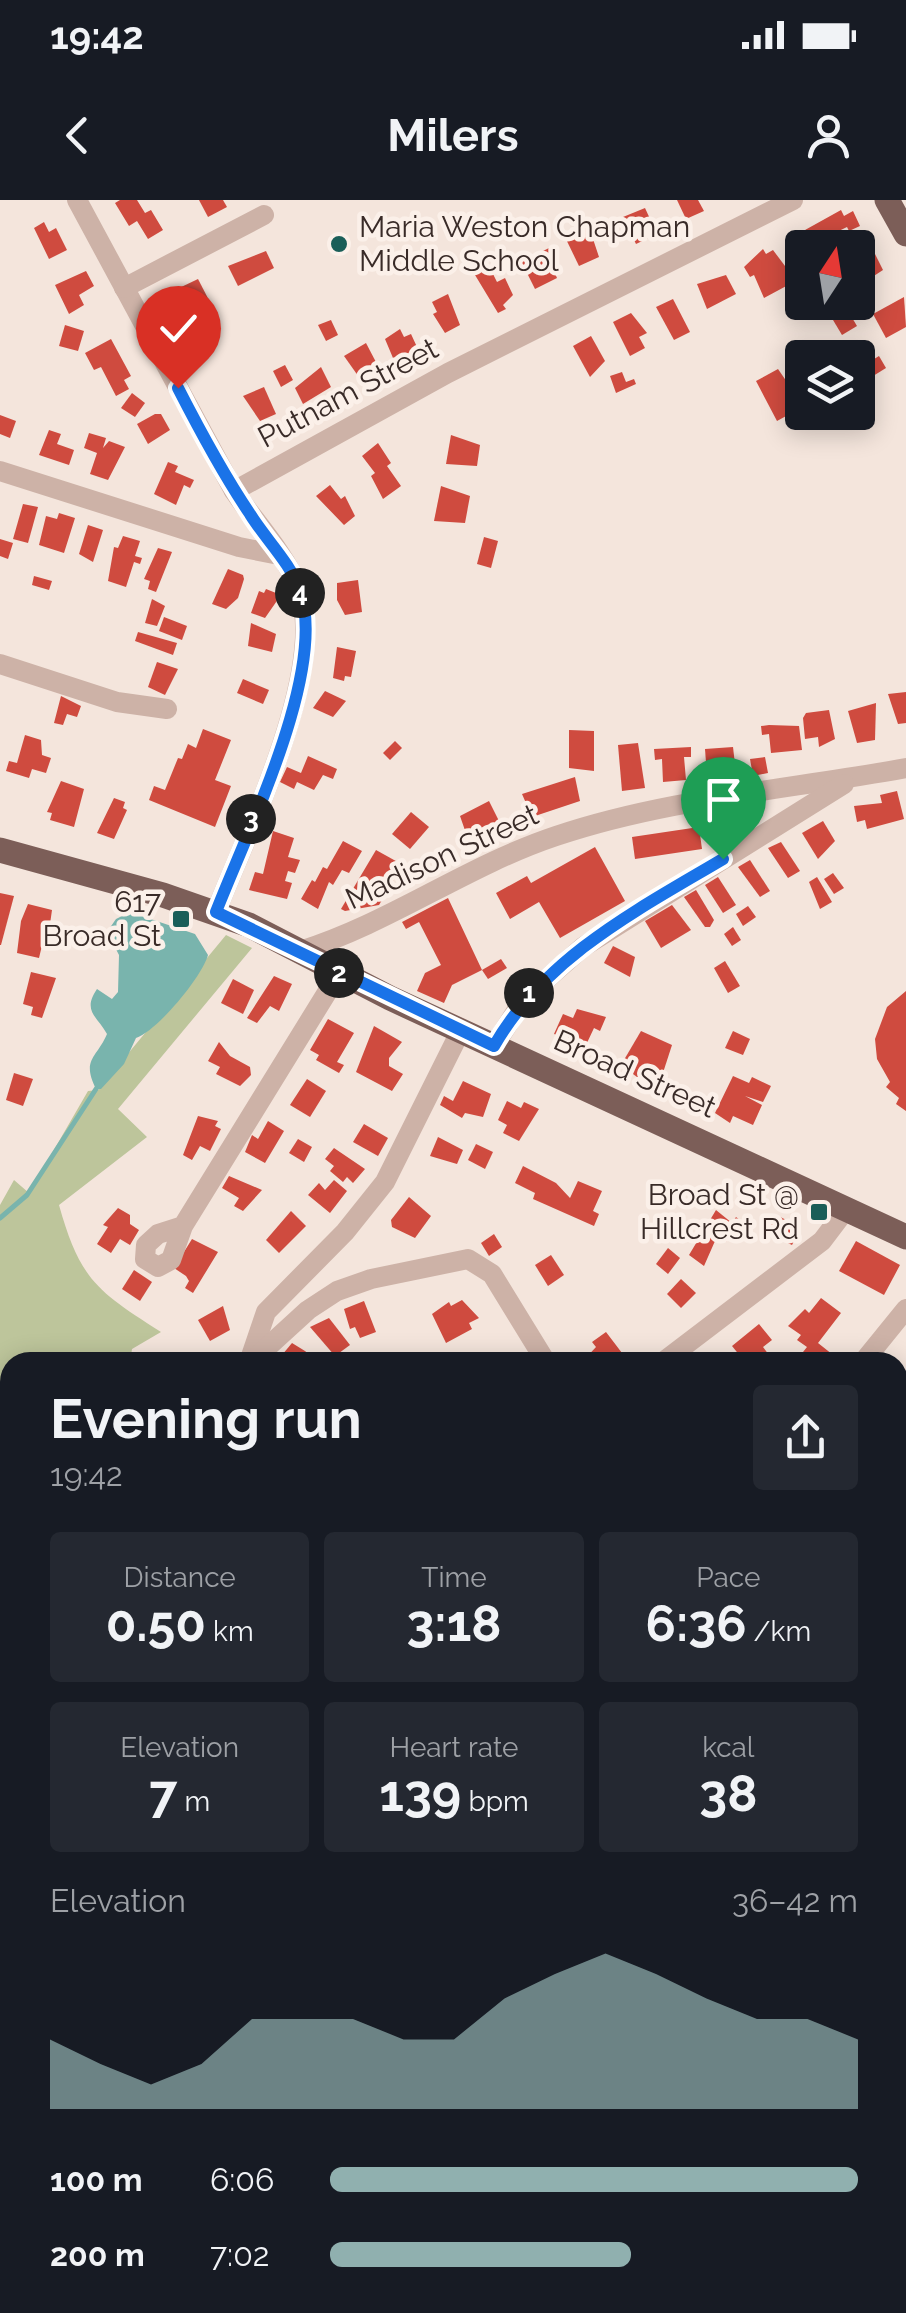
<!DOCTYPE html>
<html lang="en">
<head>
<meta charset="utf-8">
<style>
  body { margin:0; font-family:Raleway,sans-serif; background:#242831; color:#f1f3f6; height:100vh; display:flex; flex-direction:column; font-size:38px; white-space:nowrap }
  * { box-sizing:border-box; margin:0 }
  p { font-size:32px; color:#9ea1a6 }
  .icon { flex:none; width:55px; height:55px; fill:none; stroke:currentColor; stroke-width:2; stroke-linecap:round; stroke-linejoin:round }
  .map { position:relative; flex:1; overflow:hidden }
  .side { position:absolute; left:0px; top:1152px; width:908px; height:962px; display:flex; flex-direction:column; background:#171b24; border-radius:30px 30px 0 0; box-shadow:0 5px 25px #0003 }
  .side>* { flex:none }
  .needle { width:65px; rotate:12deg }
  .controls { position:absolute; left:785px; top:30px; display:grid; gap:20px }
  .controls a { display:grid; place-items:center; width:90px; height:90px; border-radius:10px; background:#171b24; box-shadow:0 5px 25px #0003; font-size:50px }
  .pin { position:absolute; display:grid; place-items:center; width:85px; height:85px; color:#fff; margin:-102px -42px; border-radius:50% 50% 50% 0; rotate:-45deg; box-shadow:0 0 10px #0007 }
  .pin .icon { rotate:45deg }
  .km { position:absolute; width:50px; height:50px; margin:-25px; border-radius:50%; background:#222; color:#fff; font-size:28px; line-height:50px; text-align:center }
  .round { display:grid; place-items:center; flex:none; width:105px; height:105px; border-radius:10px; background:#242831 }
  .headline { display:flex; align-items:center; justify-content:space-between; height:170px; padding:0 50px }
  h1 { font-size:55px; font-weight:700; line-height:75px }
  .metrics { display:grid; grid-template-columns:repeat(3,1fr); gap:15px; height:170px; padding:10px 50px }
  .metrics div { display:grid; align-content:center; border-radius:10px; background:#242831; text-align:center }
  .metrics b { font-size:50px; font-weight:700 }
  .metrics small { font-size:28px; font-weight:400 }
  .metrics p { font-size:28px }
  .chart { height:280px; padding:20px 50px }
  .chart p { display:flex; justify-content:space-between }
  .chart svg { width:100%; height:180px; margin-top:10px; fill:#90b0af; opacity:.7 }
  ul { padding:0 50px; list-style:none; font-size:32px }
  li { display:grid; grid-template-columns:160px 120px 1fr; align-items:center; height:75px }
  li i { height:25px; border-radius:12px; background:#90b0af }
  .status { display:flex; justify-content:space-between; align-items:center; height:70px; padding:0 50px; background:#171b24; direction:ltr }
  .status svg { height:28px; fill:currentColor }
  header { display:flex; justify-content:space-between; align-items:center; height:130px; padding:0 50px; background:#171b24; font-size:45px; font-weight:700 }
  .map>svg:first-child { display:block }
  .green { fill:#bdc59b }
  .water { fill:#79b4ad }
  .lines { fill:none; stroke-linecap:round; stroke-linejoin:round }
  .stream { stroke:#79b4ad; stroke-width:5 }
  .building { fill:#cf4b3f }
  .minor { stroke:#cdb2a7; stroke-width:20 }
  .major { stroke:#7c5e58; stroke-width:25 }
  .route-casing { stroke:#fff; stroke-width:20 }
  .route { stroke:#1a73e8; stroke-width:12 }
  .poi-dot { fill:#1a5e58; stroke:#fbf0e9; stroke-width:4 }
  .labels { text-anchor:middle; stroke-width:9; stroke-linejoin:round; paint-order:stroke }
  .poi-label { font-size:30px; fill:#392b28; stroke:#fbf0e9; text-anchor:end }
  .street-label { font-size:30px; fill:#392b28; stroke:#fbf0e9 }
</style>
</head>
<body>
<div class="status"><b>19:42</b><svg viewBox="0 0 49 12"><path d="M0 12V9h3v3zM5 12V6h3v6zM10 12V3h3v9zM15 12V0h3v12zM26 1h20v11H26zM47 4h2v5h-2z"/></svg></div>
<header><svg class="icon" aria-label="back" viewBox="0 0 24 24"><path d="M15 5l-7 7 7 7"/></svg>Milers<svg class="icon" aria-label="person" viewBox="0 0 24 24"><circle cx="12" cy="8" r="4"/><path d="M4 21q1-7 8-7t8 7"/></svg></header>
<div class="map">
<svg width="906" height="2113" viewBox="0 0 906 2113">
  <rect width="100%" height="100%" fill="#f4e5dc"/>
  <g class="green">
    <path d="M226 735 252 748 118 909 147 937 59 1005C80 1080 97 1091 161 1132L132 1149 130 1162H10V1380L0 1370V1005L14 980 29 993 88 891 98 890Z"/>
    <path d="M0 1835 10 1841V2105H114L112 2113H0Z"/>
    <path d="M906 1932V2039L898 2026V1943Z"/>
    <path d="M906 2059V2113H826L841 2105H898V2062Z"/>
  </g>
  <g class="water">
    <path d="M130 712 195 734 208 755C202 777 157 831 136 838L124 864 101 889H96C81 859 97 858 107 834 97 816 82 811 97 789L112 799 118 792 119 755 107 732 116 719Z"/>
    <path d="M699 2105H841L826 2113H633Z"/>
  </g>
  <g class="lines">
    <g class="stream">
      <path d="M0 1018 27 995 96 889"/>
      <path d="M898 1985 906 1981"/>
    </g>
  </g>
  <g class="building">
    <path d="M120 0H137L145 13 151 10 163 30 148 39 137 21 129 26 115 3Z"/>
    <path d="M199 0H223L227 7 208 17Z"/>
    <path d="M677 0H698L704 11 686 19Z"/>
    <path d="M645 8 657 34 636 44 623 17Z"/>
    <path d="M841 10 844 16 853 11 860 26 849 31 847 27 812 44 805 30Z"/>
    <path d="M44 22 49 32 56 28 67 50 49 59 34 28Z"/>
    <path d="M588 24 599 57 579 66 564 35Z"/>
    <path d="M551 47 555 57 549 60 557 78 535 89 526 71 521 73 517 64Z"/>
    <path d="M763 49 766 54 773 50 791 74 786 77 790 84 764 98 754 75 750 77 744 67Z"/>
    <path d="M266 51 274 68 238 86 228 66Z"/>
    <path d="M874 52 883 70 863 83 858 81V60Z"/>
    <path d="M490 68 497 82 505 78 513 95 503 105 506 109 498 113 475 75Z"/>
    <path d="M86 71 94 86 79 95 84 105 69 114 55 85Z"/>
    <path d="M726 75 736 94 707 109 697 84Z"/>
    <path d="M198 79 213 108 194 125 175 90Z"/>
    <path d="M448 94 460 125 445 133 433 114 437 112 432 102Z"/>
    <path d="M904 97 906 127 886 138 873 114Z"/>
    <path d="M673 99 690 132 674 140 656 107Z"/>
    <path d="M848 111 857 126 842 135 833 120Z"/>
    <path d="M631 113 647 133 639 137 645 148 630 156 613 122Z"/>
    <path d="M331 120 338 135 326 141 318 125Z"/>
    <path d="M65 125 84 131 78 151 59 146Z"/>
    <path d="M400 129 404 137 411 134 417 147 403 158 401 154 393 158 385 139Z"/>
    <path d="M591 136 605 161 590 177 573 146Z"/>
    <path d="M111 139 131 176 124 180 129 189 116 196 101 167 94 170 85 153Z"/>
    <path d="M366 143 378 166 361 180 344 156Z"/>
    <path d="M879 156 886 168 865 181 858 169Z"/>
    <path d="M285 165 293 180 281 187 273 171Z"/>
    <path d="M321 167 331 187 303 204 295 188Z"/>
    <path d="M778 169 800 201 796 203 799 209 777 221 756 181Z"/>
    <path d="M622 172 626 182 634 179 636 184 616 193 610 176Z"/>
    <path d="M264 187 276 214 260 221 243 196Z"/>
    <path d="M132 193 145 203 135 217 121 208Z"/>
    <path d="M155 214H161L170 230 148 244 137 224Z"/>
    <path d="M0 215 16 221 10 238 0 234Z"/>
    <path d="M49 230 61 234 57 244 74 250 69 265 39 255Z"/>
    <path d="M89 233 106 238 103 248 109 241 125 247 108 280 90 274 97 253 84 248Z"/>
    <path d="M451 235 480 245 477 266 446 264Z"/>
    <path d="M378 243 391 263 387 266 401 286 383 299 371 276 375 273 362 256Z"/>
    <path d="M168 262 178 266 175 272 194 280 190 288 184 285 176 305 154 294Z"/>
    <path d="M330 285 341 299 345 296 355 316 344 325 316 296Z"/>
    <path d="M441 286 470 296 465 323 434 321Z"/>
    <path d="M23 304 38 307 28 343 13 339Z"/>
    <path d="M59 313 75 318 64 353 39 345 46 316 57 319Z"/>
    <path d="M88 325 103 330 93 362 79 354Z"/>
    <path d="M123 336 140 341 135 356 142 358 140 364 134 362 126 387 108 381 114 347 118 348Z"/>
    <path d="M484 337 498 341 491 368 477 364Z"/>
    <path d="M0 339 13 343 8 359 0 356Z"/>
    <path d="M158 348 172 352 156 392 148 389 150 381 144 379Z"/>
    <path d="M228 369 243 375 244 379 238 398 226 409 212 404Z"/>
    <path d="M34 376 52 381 49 390 32 385Z"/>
    <path d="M358 380 362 412 345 415 337 400V383Z"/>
    <path d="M266 389 281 395 265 418 251 413 259 391 264 393Z"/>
    <path d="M152 399 165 406 157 426 145 423Z"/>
    <path d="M164 417 187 426 182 440 159 431Z"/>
    <path d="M251 423 276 434 272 452 248 446Z"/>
    <path d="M138 432 177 443 173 455 135 441Z"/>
    <path d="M337 447 356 451 351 477 345 476 344 481 333 478Z"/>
    <path d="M157 462 178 469 165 495 148 487Z"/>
    <path d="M243 479 269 490 263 504 237 493Z"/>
    <path d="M325 491 346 501 333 517 313 508Z"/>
    <path d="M906 492V523L898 524 888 494Z"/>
    <path d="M61 496 81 506 77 517 67 514 63 525 54 523Z"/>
    <path d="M876 503 875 540 857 543 848 511Z"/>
    <path d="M829 510 835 539 819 547 818 537 805 539 803 518 806 513Z"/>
    <path d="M769 525 799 526 802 550 771 553 769 534 762 535 761 526Z"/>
    <path d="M203 529 231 540 215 580 231 586 215 627 149 600 154 586 165 590 178 558 182 559 188 544 196 548Z"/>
    <path d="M569 530 594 531V571L569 568Z"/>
    <path d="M25 535 41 540 42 555 51 558 46 573 32 569 29 578 6 571 9 561 17 563Z"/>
    <path d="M395 541 402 548 390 560 383 553Z"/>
    <path d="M638 543 645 588 622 591 618 545Z"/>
    <path d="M691 547V557H684L686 580 663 582 662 559 655 560 654 549Z"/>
    <path d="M733 547 736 573 707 576 705 549Z"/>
    <path d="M308 556 337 569 333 579 323 575 314 590 297 582 294 589 280 582 287 567 301 573Z"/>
    <path d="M765 557 768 573 753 576 750 559Z"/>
    <path d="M575 577 580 601 532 617 522 594Z"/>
    <path d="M61 581 84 589 74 627 50 620 52 613 47 612Z"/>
    <path d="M897 591 904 619 867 629 865 620 857 622 854 606 882 603 880 595Z"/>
    <path d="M114 598 125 602 123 608 127 610 114 639 97 633Z"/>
    <path d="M489 601 503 629 488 637 484 630 468 639 460 616Z"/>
    <path d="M411 612 429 627 410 649 392 634Z"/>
    <path d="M745 612 748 635 723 639 714 616Z"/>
    <path d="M823 621 835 641 818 659 802 633Z"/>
    <path d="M699 627 702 649 635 659 632 637Z"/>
    <path d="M273 631 294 638 288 657 300 660 295 673 288 671 285 681 292 683 287 699 249 690 255 672 263 674Z"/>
    <path d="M343 641 362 651 349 673 342 670 333 685 329 682 318 709 301 699 312 680 315 682 323 667 327 669Z"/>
    <path d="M781 642 800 671 788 678 768 648Z"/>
    <path d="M595 647 625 701 560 738 539 702 510 719 496 693 527 676 531 683Z"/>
    <path d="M376 650 403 665 379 705 345 711 341 709Z"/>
    <path d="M750 660 770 691 760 697 738 667Z"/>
    <path d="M833 673 844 688 834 694 824 679Z"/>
    <path d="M718 677 736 705 723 713 705 685Z"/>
    <path d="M817 677 832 702 820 709 809 682Z"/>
    <path d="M696 690 714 720 710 727H705L684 697Z"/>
    <path d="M0 693 14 696 1 745H0Z"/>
    <path d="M448 698 482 770 452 785 444 803 417 791 425 773 441 765 419 722 406 729 402 722Z"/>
    <path d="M28 704 52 710 48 738 44 737 39 758 17 753 21 721Z"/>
    <path d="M672 705 691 730 661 748 645 721Z"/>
    <path d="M748 706 756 717 743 726 736 714Z"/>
    <path d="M733 727 741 740 732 746 724 734Z"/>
    <path d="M613 746 635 757 630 777 604 763Z"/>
    <path d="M501 759 507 768 488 779 482 770Z"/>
    <path d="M725 761 740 786 728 793 714 768Z"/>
    <path d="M31 772 56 778 42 818 31 815 33 807 23 804Z"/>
    <path d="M274 776 292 784 279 811 270 806 257 823 247 818Z"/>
    <path d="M233 779 254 790 243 814 221 803Z"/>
    <path d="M906 791V911L896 904 899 898 886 887 890 882 877 859 875 839 887 807Z"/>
    <path d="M577 809 606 817 600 831 594 828 586 845 554 834 563 814 573 818Z"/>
    <path d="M328 819 354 833 337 862 344 865 339 873 316 860 319 855 310 850Z"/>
    <path d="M374 826 402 842 389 858V866L403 874 392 891 356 872Z"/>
    <path d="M641 831 672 845 660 882 641 880 621 865Z"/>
    <path d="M733 831 750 839 743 855 725 848Z"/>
    <path d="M219 842 230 856 250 867 251 875 240 886 216 874 220 867 208 861Z"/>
    <path d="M14 873 33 879 23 906 6 900Z"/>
    <path d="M733 876 749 883 752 877 771 886 763 902 745 896 762 905 753 925 733 916 730 923 715 913Z"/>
    <path d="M307 879 326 891 310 917 290 905Z"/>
    <path d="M463 881 491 894 483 917 465 913 462 918 440 905 444 896 453 901Z"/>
    <path d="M507 901 521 908 524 902 539 909 519 941 503 933 507 925 498 920Z"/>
    <path d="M198 916 218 921 215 926 221 929 210 951 200 946 192 960 183 955Z"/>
    <path d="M268 921 284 931 265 963 245 952 252 935 258 939Z"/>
    <path d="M364 924 388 938 378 956 353 942Z"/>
    <path d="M438 937 463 950 457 964 430 956Z"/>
    <path d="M298 939 312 947 304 962 289 953Z"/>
    <path d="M476 944 493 952 485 969 468 960Z"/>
    <path d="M334 948 365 969 353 983 347 977 343 982 330 971 334 966 325 959Z"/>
    <path d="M523 966 556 983 570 998 578 981 602 991 593 1011 599 1014 594 1026 533 999 535 993 515 983Z"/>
    <path d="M229 976 262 990 243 1011 234 1006 239 998 222 988Z"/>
    <path d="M334 980 347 991 330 1013 308 995 319 983 325 990Z"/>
    <path d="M409 997 431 1016 415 1038 392 1027 391 1020Z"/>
    <path d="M118 1008 130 1015V1024L139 1030 130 1045 120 1039 111 1053 97 1044 108 1027 103 1025Z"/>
    <path d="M716 1010 732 1023 736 1017 741 1021 726 1042 715 1041 704 1066 689 1055Z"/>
    <path d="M291 1011 306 1026 279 1053 266 1040Z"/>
    <path d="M776 1015 801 1027 792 1045 767 1033Z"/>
    <path d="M494 1034 502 1047 489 1056 481 1043Z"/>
    <path d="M192 1039 218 1052 193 1093 185 1088 189 1081 186 1076 174 1068Z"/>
    <path d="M856 1041 900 1065 884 1095 839 1071Z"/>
    <path d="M668 1048 680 1058 668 1074 656 1064Z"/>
    <path d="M551 1055 564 1075 548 1086 535 1065Z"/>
    <path d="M134 1070 152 1082 140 1101 122 1089Z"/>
    <path d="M681 1079 696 1093 681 1108 667 1094Z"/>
    <path d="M821 1098 841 1113 818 1143 842 1162H795L807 1147 797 1140 801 1135 788 1126 805 1109 809 1113Z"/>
    <path d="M462 1100 479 1118 469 1123 472 1129 446 1143 432 1114 449 1102 451 1106Z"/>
    <path d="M364 1101 376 1132 360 1138 355 1127 350 1129 344 1109Z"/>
    <path d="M223 1106 230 1130 210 1141 198 1120Z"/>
    <path d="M329 1118 350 1145 335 1156 310 1127Z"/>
    <path d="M759 1124 772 1140 763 1147 769 1155 761 1161 745 1162 732 1146Z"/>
    <path d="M606 1132 622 1153 610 1162H582L596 1147 592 1142Z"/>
    <path d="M292 1143 305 1151 319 1162H288L282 1155Z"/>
    <path d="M898 1595 906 1604V1637L898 1633Z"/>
    <path d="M0 1721 10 1728V1795L0 1788Z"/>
    <path d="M315 2105H328L331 2113H306L305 2110Z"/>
    <path d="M367 2105H388L391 2113H370Z"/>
  </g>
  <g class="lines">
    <g class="minor">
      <path d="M77 0 234 291"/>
      <path d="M124 88 264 15"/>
      <path d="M0 271 239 347 279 355"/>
      <path d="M0 464 117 502 167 509"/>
      <path d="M216 712C246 635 330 465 298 387 284 352 255 322 234 291L448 173 793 0"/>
      <path d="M300 751C390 723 466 666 556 636 665 599 792 589 906 568"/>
      <path d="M494 846 524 799 583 747 844 584"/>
      <path d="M183 1026 171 1060 158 1067 145 1059 146 1045 158 1034 183 1026 339 773"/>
      <path d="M249 1162 266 1112 345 1032 385 982 461 830"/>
      <path d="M251 1162 308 1110 337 1091 371 1079 468 1059 492 1074 546 1162"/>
      <path d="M663 1162 822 1041 847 1008"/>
      <path d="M863 1162 906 1109"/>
      <path d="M898 1765 906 1749"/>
      <path d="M898 1785 906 1816"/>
      <path d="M904 1855 906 1837"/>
      <path d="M124 2105 126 2113"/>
      <path d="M352 2105 355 2113"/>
      <path d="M248 2113 271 2105"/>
    </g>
    <g class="major">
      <path d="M887 0 906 34"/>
      <path d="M0 650 163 695 249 725 390 798 906 1037"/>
    </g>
  </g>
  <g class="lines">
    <defs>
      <path id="route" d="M178 188C200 231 223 274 250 314 266 340 290 362 300 391 328 470 246 634 216 712L494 846C545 757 637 710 723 659"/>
    </defs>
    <use href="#route" class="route-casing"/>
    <use href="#route" class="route"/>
  </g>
  <g class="poi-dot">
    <circle cx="339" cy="44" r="10"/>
    <rect x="171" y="709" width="20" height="20" rx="5"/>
    <rect x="809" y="1002" width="20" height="20" rx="5"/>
  </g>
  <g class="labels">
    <g class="poi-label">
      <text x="359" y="37" text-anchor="start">Maria Weston Chapman<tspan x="359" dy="34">Middle School</tspan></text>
      <text x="161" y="712">617<tspan x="161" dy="34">Broad St</tspan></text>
      <text x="799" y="1005">Broad St @<tspan x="799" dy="34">Hillcrest Rd</tspan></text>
    </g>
    <g class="street-label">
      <text transform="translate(348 193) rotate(-28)" y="10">Putnam Street</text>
      <text transform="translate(442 657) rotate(-25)" y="10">Madison Street</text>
      <text transform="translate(635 874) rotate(24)" y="10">Broad Street</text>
    </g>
  </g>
</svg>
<div class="controls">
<a><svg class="needle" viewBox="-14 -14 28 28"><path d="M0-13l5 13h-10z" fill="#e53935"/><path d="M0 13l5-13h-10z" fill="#9ea1a6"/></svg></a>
<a><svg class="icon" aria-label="layers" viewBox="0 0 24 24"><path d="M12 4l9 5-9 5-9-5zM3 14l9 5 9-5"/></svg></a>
</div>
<div class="pin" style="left:723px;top:659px;background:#1e9e55"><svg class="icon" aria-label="arrive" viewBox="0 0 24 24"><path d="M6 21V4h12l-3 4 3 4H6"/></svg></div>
<div class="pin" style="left:178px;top:188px;background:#d93025"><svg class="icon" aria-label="check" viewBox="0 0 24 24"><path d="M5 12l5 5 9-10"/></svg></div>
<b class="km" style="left:529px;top:793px">1</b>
<b class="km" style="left:339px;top:773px">2</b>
<b class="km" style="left:251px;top:619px">3</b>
<b class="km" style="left:300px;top:393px">4</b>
<section class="side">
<div class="headline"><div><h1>Evening run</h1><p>19:42</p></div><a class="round"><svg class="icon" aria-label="share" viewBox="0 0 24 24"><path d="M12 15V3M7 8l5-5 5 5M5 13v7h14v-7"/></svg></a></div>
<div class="metrics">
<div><p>Distance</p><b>0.50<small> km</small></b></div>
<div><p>Time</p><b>3:18</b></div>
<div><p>Pace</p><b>6:36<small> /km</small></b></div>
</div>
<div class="metrics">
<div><p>Elevation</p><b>7<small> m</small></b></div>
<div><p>Heart rate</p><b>139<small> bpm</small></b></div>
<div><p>kcal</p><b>38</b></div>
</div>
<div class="chart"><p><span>Elevation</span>36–42 m</p>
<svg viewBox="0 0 160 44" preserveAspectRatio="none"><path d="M0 44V27L10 33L20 38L30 33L40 22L50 22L60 22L70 27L80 27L90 17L100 11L110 6L120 11L130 17L140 22L150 22L160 27V44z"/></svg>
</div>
<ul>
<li><b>100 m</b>6:06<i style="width:100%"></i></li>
<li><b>200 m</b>7:02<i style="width:57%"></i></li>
</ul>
</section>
</div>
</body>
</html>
